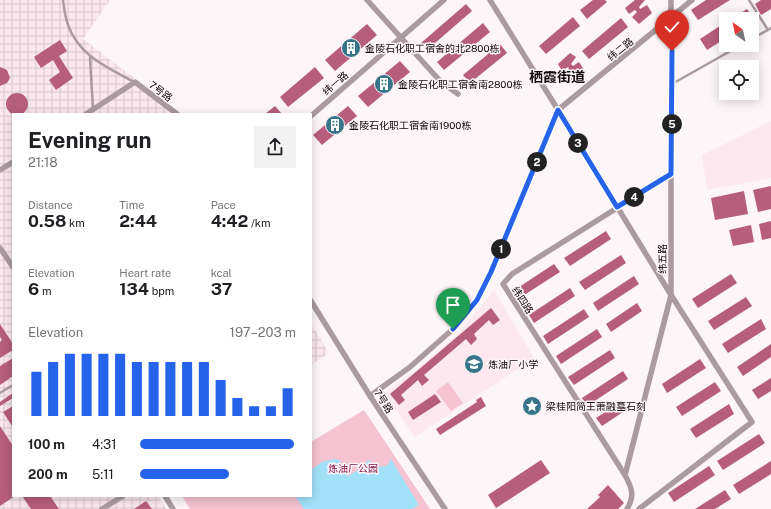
<!DOCTYPE html>
<html lang="en">
<head>
<meta charset="utf-8">
<style>
  body { margin:0; font-family:"Public Sans","Noto Sans SC",sans-serif; background:#f2f2f2; color:#202124; height:100vh; display:flex; flex-direction:column; font-size:15px; white-space:nowrap }
  * { box-sizing:border-box; margin:0 }
  p { font-size:13px; color:#757577 }
  .icon { flex:none; width:22px; height:22px; fill:none; stroke:currentColor; stroke-width:2; stroke-linecap:round; stroke-linejoin:round }
  .map { position:relative; flex:1; overflow:hidden }
  .panel { position:absolute; left:12px; top:113px; width:300px; height:384px; display:flex; flex-direction:column; background:#fff; border-radius:0px; box-shadow:0 2px 10px #0003 }
  .panel>* { flex:none }
  .needle { width:26px; rotate:327deg }
  .tools { position:absolute; left:719px; top:12px; display:grid; gap:8px }
  .tools a { display:grid; place-items:center; width:40px; height:40px; border-radius:0px; background:#fff; box-shadow:0 2px 10px #0003; font-size:20px }
  .pin { position:absolute; display:grid; place-items:center; width:34px; height:34px; color:#fff; margin:-41px -17px; border-radius:50% 50% 50% 0; rotate:-45deg; box-shadow:0 0 4px #0007 }
  .pin .icon { rotate:45deg }
  .km { position:absolute; width:20px; height:20px; margin:-10px; border-radius:50%; background:#222; color:#fff; font-size:11px; line-height:20px; text-align:center }
  .round { display:grid; place-items:center; flex:none; width:42px; height:42px; border-radius:0px; background:#f2f2f2 }
  .summary { display:flex; align-items:center; justify-content:space-between; height:68px; padding:0 16px }
  h1 { font-size:22px; font-weight:700; line-height:30px }
  .metrics { display:grid; grid-template-columns:repeat(3,1fr); gap:6px; height:68px; padding:4px 16px }
  .metrics div { display:grid; align-content:center }
  .metrics b { font-size:17px; font-weight:700 }
  .metrics small { font-size:11px; font-weight:400 }
  .metrics p { font-size:11px }
  .chart { height:112px; padding:8px 16px }
  .chart p { display:flex; justify-content:space-between }
  .chart svg { width:100%; height:72px; margin-top:4px; stroke:#2563eb; stroke-width:6 }
  ul { padding:0 16px; list-style:none; font-size:13px }
  li { display:grid; grid-template-columns:64px 48px 1fr; align-items:center; height:30px }
  li i { height:10px; border-radius:5px; background:#2563eb }
  .map>svg:first-child { display:block }
  .built { fill:#fce8ee }
  .industrial { fill:url(#industrial-grid) }
  .green { fill:#f5c3d2 }
  .water { fill:#a2e1f8 }
  .building { fill:#b75e7d }
  .lines { fill:none; stroke-linecap:round; stroke-linejoin:round }
  .service { stroke:#ab9a9f; stroke-width:2.5 }
  .minor { stroke:#ab9a9f; stroke-width:5.5 }
  .route-casing { stroke:#fff; stroke-width:8 }
  .route { stroke:#2563eb; stroke-width:5 }
  .labels { text-anchor:middle; stroke-width:3; stroke-linejoin:round; paint-order:stroke }
  .poi-label { font-size:10px; fill:#14070b; stroke:#fef5f8; text-anchor:start }
  .street-label { font-size:10px; fill:#14070b; stroke:#fef5f8 }
  .park-label { font-size:10px; fill:#87194b; stroke:#fef5f8 }
  .district-label { font-size:14px; font-weight:bold; fill:#14070b; stroke:#fef5f8 }
</style>
</head>
<body>
<div class="map">
<svg width="771" height="509" viewBox="0 0 771 509">
  <defs>
    <pattern id="industrial-grid" width="8" height="8" patternUnits="userSpaceOnUse"><rect width="8" height="8" fill="#fce8ee"/><path d="M0 4h8M4 0v8" fill="none" stroke="#d7c6cb"/></pattern>
  </defs>
  <rect width="100%" height="100%" fill="#fef5f8"/>
  <g class="built">
    <path d="M771 121V178L707 190 702 155Z"/>
    <path d="M494 290 534 358 415 437 384 393 416 370 459 333Z"/>
  </g>
  <g class="industrial">
    <path d="M0 0H110L83 39 172 107 177 114H13V496H158L166 509H0Z"/>
    <path d="M311 324 329 353 311 365Z"/>
  </g>
  <g class="green">
    <path d="M448 382 463 403 451 411 436 391Z"/>
    <path d="M364 410 430 509H190L182 496H311V442Z"/>
  </g>
  <path class="water" d="M334 459 339 460 348 476 363 467 368 460 380 467 387 466 391 459 419 505 412 509H304L295 496H311V470L322 462Z"/>
  <g class="building">
    <path d="M593 0H605L607 2 587 19 580 10Z"/>
    <path d="M635 0H645L639 7 640 9 647 5 652 13 639 24 632 17 637 12 635 10 629 14 625 8Z"/>
    <path d="M706 0H730L698 20 691 10Z"/>
    <path d="M761 0H771V9L761 15 755 4Z"/>
    <path d="M466 4 472 11 427 50 421 43Z"/>
    <path d="M747 9 754 19 752 21V19H731Z"/>
    <path d="M573 17 580 26 546 54 539 46Z"/>
    <path d="M621 18 628 27 589 59 582 51Z"/>
    <path d="M726 22V38L707 50 700 39Z"/>
    <path d="M483 23 490 32 444 70 437 62Z"/>
    <path d="M367 24 377 35 335 71 325 60Z"/>
    <path d="M60 40 67 51 59 56 73 78 56 90 49 80 60 72 53 60 41 68 34 57Z"/>
    <path d="M500 44 507 53 470 83 463 75Z"/>
    <path d="M570 53 576 57 571 64 573 66 579 62 584 70 571 80 564 74 569 69 568 67 562 71 558 64Z"/>
    <path d="M400 61 410 72 368 107 358 96Z"/>
    <path d="M0 67 7 70 10 78 7 83 0 86Z"/>
    <path d="M315 67 324 78 288 107 280 97Z"/>
    <circle cx="17" cy="104" r="11"/>
    <path d="M275 106 282 114H265Z"/>
    <path d="M348 106 357 116 322 145 313 135Z"/>
    <path d="M771 186V209L758 212 753 190Z"/>
    <path d="M744 191 748 214 715 220 711 198Z"/>
    <path d="M771 221V238L762 240 759 224Z"/>
    <path d="M751 225 754 242 733 246 729 230Z"/>
    <path d="M606 231 611 239 570 266 564 258Z"/>
    <path d="M621 255 626 263 585 290 579 282Z"/>
    <path d="M554 264 560 272 518 299 513 291Z"/>
    <path d="M731 274 737 283 698 308 692 299Z"/>
    <path d="M634 276 639 284 598 311 593 303Z"/>
    <path d="M570 288 575 296 534 323 529 315Z"/>
    <path d="M746 297 752 306 714 330 708 321Z"/>
    <path d="M637 303 642 311 611 332 606 324Z"/>
    <path d="M491 308 500 320 493 325 489 320 474 334 477 339 471 345 466 339 424 375 429 380 422 386 418 380 401 395 405 400 399 405 390 394Z"/>
    <path d="M584 309 589 317 548 344 543 336Z"/>
    <path d="M761 319 766 329 728 353 722 344Z"/>
    <path d="M0 324 13 344V350L0 358V342L2 340 0 337Z"/>
    <path d="M597 329 602 337 561 364 556 356Z"/>
    <path d="M771 344V357L743 376 737 367Z"/>
    <path d="M610 350 615 358 574 385 568 377Z"/>
    <path d="M13 358V376L0 385V366Z"/>
    <path d="M700 359 706 368 667 393 662 384Z"/>
    <path d="M623 371 628 379 587 406 582 398Z"/>
    <path d="M771 378V391L758 399 752 390Z"/>
    <path d="M715 382 721 391 682 416 676 407Z"/>
    <path d="M13 393V398L0 406V402Z"/>
    <path d="M435 394 441 402 413 420 408 412Z"/>
    <path d="M481 397 486 406 440 435 436 429 477 402 476 400Z"/>
    <path d="M618 404 623 412 602 426 596 418Z"/>
    <path d="M729 404 734 414 696 438 690 429Z"/>
    <path d="M13 406V425L12 426 3 412Z"/>
    <path d="M0 426 13 446V496H15L0 506Z"/>
    <path d="M759 434 765 443 723 470 717 461Z"/>
    <path d="M541 460 550 473 496 508 488 495Z"/>
    <path d="M771 461V474L739 494 733 485Z"/>
    <path d="M709 466 715 475 674 502 668 493Z"/>
    <path d="M608 485 624 503 618 509H587L600 497 598 495Z"/>
    <path d="M725 490 731 499 715 509H695Z"/>
    <path d="M22 496H50L59 509H31Z"/>
    <path d="M146 501 152 509H134Z"/>
  </g>
  <g class="lines">
    <g class="service">
      <path d="M63 0C64 8 65 17 68 25 79 56 107 67 134 82"/>
      <path d="M749 0 768 30"/>
      <path d="M752 39 771 28"/>
      <path d="M90 58 93 109"/>
      <path d="M672 84 741 45"/>
      <path d="M0 393 13 385"/>
    </g>
    <g class="minor">
      <path d="M367 0 441 82 458 94"/>
      <path d="M490 0 558 110 692 0"/>
      <path d="M86 114 135 82 177 114"/>
      <path d="M311 116 444 0"/>
      <path d="M0 170 13 162"/>
      <path d="M0 248 13 267"/>
      <path d="M311 301 370 396 445 509"/>
      <path d="M370 396 410 367 453 329 477 300 491 272 558 110 671 295 752 422 639 509"/>
      <path d="M625 475 503 284 512 274 671 174"/>
      <path d="M165 496 173 509"/>
      <path d="M102 509 123 496"/>
      <path d="M627 509C635 496 632 488 625 475L671 295V0"/>
    </g>
  </g>
  <g class="lines">
    <defs>
      <path id="route" d="M453 329 477 300 491 272 558 110 617 207 671 174 672 51"/>
    </defs>
    <use href="#route" class="route-casing"/>
    <use href="#route" class="route"/>
  </g>
  <defs>
    <symbol id="building-disc" viewBox="-11 -11 22 22"><circle r="9.5" fill="#357489" stroke="#fef5f8"/><path d="M-4-6H4V6H1V3H-1V6H-4ZM-2.5-4.3h1.7v1.8h-1.7ZM.8-4.3h1.7v1.8H.8ZM-2.5-1h1.7V.8h-1.7ZM.8-1h1.7V.8H.8Z" fill="#fff"/></symbol>
    <symbol id="school-disc" viewBox="-11 -11 22 22"><circle r="9.5" fill="#357489" stroke="#fef5f8"/><path d="M0-5L7-2L0 1L-7-2ZM-4 1L0 2.5L4 1V4Q0 6-4 4Z" fill="#fff"/></symbol>
    <symbol id="sight-disc" viewBox="-11 -11 22 22"><circle r="9.5" fill="#357489" stroke="#fef5f8"/><path d="M0-6L1.8-2.2L6-1.7L2.9 1.2L3.7 5.4L0 3.3L-3.7 5.4L-2.9 1.2L-6-1.7L-1.8-2.2Z" fill="#fff"/></symbol>
  </defs>
  <g fill-rule="evenodd">
    <use href="#building-disc" x="340" y="37" width="22" height="22"/>
    <use href="#building-disc" x="373" y="73" width="22" height="22"/>
    <use href="#building-disc" x="324" y="114" width="22" height="22"/>
    <use href="#school-disc" x="463" y="353" width="22" height="22"/>
    <use href="#sight-disc" x="521" y="395" width="22" height="22"/>
  </g>
  <g class="labels">
    <g class="poi-label">
      <text x="365" y="52">金陵石化职工宿舍的北2800栋</text>
      <text x="398" y="88">金陵石化职工宿舍南2800栋</text>
      <text x="349" y="129">金陵石化职工宿舍南1900栋</text>
      <text x="488" y="368">炼油厂小学</text>
      <text x="546" y="410">梁桂阳简王萧融墓石刻</text>
    </g>
    <g class="street-label">
      <text transform="translate(620 49) rotate(-39)" y="4">纬二路</text>
      <text transform="translate(335 83) rotate(-41)" y="4">纬一路</text>
      <text transform="translate(161 91) rotate(37)" y="4">7号路</text>
      <text transform="translate(662 259) rotate(-90)" y="4">纬五路</text>
      <text transform="translate(523 300) rotate(57)" y="4">纬四路</text>
      <text transform="translate(384 401) rotate(57)" y="4">7号路</text>
    </g>
    <g class="park-label">
      <text x="353" y="472">炼油厂公园</text>
    </g>
    <g class="district-label">
      <text x="557" y="82">栖霞街道</text>
    </g>
  </g>
</svg>
<div class="tools">
<a><svg class="needle" viewBox="-14 -14 28 28"><path d="M0-13l5 13h-10z" fill="#e53935"/><path d="M0 13l5-13h-10z" fill="#757577"/></svg></a>
<a><svg class="icon" aria-label="locate" viewBox="0 0 24 24"><circle cx="12" cy="12" r="6"/><path d="M12 2v4M12 18v4M2 12h4M18 12h4"/></svg></a>
</div>
<div class="pin" style="left:453px;top:329px;background:#1e9e55"><svg class="icon" aria-label="arrive" viewBox="0 0 24 24"><path d="M6 21V4h12l-3 4 3 4H6"/></svg></div>
<div class="pin" style="left:672px;top:51px;background:#d93025"><svg class="icon" aria-label="check" viewBox="0 0 24 24"><path d="M5 12l5 5 9-10"/></svg></div>
<b class="km" style="left:501px;top:249px">1</b>
<b class="km" style="left:537px;top:162px">2</b>
<b class="km" style="left:578px;top:143px">3</b>
<b class="km" style="left:634px;top:197px">4</b>
<b class="km" style="left:672px;top:124px">5</b>
<section class="panel">
<div class="summary"><div><h1>Evening run</h1><p>21:18</p></div><a class="round"><svg class="icon" aria-label="share" viewBox="0 0 24 24"><path d="M12 15V3M7 8l5-5 5 5M5 13v7h14v-7"/></svg></a></div>
<div class="metrics">
<div><p>Distance</p><b>0.58<small> km</small></b></div>
<div><p>Time</p><b>2:44</b></div>
<div><p>Pace</p><b>4:42<small> /km</small></b></div>
</div>
<div class="metrics">
<div><p>Elevation</p><b>6<small> m</small></b></div>
<div><p>Heart rate</p><b>134<small> bpm</small></b></div>
<div><p>kcal</p><b>37</b></div>
</div>
<div class="chart"><p><span>Elevation</span>197–203 m</p>
<svg viewBox="0 0 160 44" preserveAspectRatio="none"><path d="M5 44V17M15 44V11M25 44V6M35 44V6M45 44V6M55 44V6M65 44V11M75 44V11M85 44V11M95 44V11M105 44V11M115 44V22M125 44V33M135 44V38M145 44V38M155 44V27"/></svg>
</div>
<ul>
<li><b>100 m</b>4:31<i style="width:99%"></i></li>
<li><b>200 m</b>5:11<i style="width:57%"></i></li>
</ul>
</section>
</div>
</body>
</html>
